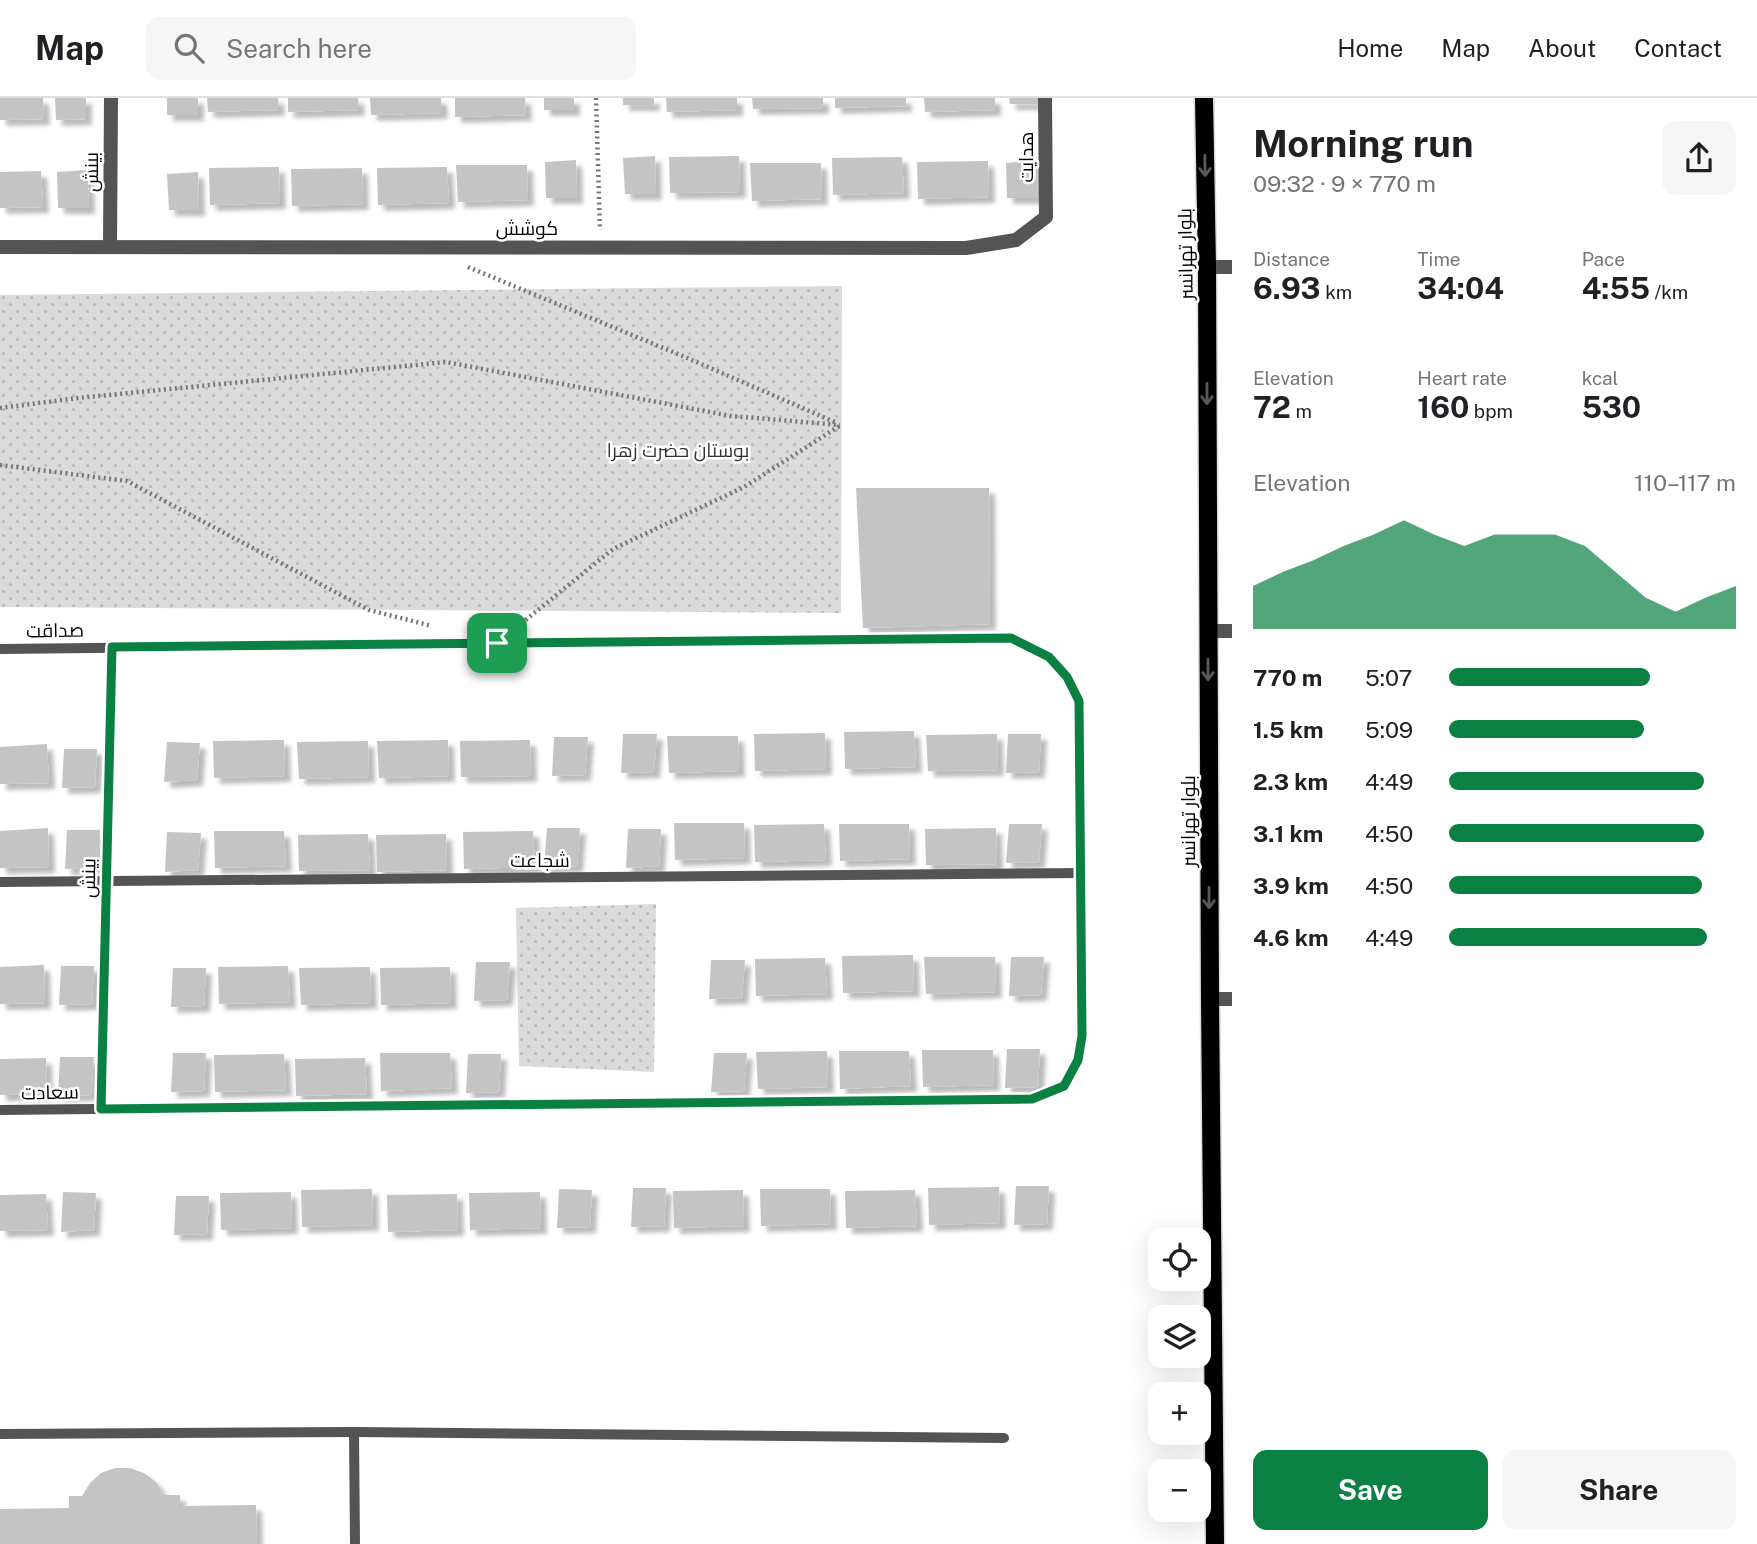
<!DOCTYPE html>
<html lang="en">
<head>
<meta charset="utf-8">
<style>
  body { margin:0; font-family:"Public Sans",Cairo,sans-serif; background:#f6f6f6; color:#202124; height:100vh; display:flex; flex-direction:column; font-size:26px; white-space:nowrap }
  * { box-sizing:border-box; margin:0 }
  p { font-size:23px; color:#757577 }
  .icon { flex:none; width:38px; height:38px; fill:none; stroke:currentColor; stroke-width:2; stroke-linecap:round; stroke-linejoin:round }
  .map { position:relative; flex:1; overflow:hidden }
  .details { display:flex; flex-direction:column; background:#fff; width:525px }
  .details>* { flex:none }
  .tools { position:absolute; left:1148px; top:1130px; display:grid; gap:14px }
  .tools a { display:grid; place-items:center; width:63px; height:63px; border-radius:14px; background:#fff; box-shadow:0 7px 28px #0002; font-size:35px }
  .pin { position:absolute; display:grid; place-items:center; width:60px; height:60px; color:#fff; margin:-30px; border-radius:14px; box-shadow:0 4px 10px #0006 }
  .round { display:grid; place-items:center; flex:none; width:74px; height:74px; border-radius:14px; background:#f6f6f6 }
  .head { display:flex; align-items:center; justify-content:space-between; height:119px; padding:0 21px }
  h1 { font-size:38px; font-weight:700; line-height:52px }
  .metrics { display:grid; grid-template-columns:repeat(3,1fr); gap:10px; height:119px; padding:7px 21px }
  .metrics div { display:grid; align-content:center }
  .metrics b { font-size:30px; font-weight:700 }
  .metrics small { font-size:19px; font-weight:400 }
  .metrics p { font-size:19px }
  .chart { height:196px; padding:14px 21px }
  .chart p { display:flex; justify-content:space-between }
  .chart svg { width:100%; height:126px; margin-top:7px; fill:#0b8043; opacity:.7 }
  .cta { display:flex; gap:14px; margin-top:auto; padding:14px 21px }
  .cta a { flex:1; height:80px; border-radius:14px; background:#0b8043; color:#fff; font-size:28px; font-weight:700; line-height:80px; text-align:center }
  .cta a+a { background:#f6f6f6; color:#202124 }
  ul { padding:0 21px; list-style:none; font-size:23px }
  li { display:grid; grid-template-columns:112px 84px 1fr; align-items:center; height:52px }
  li i { height:18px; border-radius:9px; background:#0b8043 }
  header { display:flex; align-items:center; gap:42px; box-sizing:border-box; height:98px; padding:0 35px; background:#fff; border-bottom:2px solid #e0e0e0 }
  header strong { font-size:33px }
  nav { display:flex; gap:38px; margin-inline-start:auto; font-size:24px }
  .search { width:490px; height:63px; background:#f6f6f6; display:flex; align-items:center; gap:18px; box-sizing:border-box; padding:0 24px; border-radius:14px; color:#757577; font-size:26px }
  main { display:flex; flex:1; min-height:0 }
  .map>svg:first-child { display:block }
  .park { fill:url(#park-dots) }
  .building { fill:#c4c4c4; filter:url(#shadow) }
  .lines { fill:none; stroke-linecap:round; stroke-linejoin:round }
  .primary-casing { stroke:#dbdbdb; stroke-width:21 }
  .path { stroke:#767676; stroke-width:4.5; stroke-dasharray:2 3.5; stroke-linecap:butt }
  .lane { stroke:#545454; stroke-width:10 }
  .street { stroke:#545454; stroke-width:14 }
  .primary { stroke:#000; stroke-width:18 }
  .oneway { stroke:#595959 }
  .route-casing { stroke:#fff; stroke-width:14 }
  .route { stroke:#0b8043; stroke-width:9 }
  .labels { text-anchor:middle; stroke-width:5; stroke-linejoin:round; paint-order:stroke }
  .street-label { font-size:19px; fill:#000; stroke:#fff }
  .park-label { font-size:19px; fill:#323232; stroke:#fff }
</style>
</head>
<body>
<header>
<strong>Map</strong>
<div class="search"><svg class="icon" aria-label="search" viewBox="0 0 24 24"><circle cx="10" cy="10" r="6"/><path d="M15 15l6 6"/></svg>Search here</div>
<nav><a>Home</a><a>Map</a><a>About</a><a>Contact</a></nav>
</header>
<main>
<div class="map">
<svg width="1232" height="1446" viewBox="0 0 1232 1446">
  <defs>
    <pattern id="park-dots" width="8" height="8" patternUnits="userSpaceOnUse" patternTransform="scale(1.75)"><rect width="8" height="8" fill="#dbdbdb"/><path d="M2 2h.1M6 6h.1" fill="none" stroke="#bababa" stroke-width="1.8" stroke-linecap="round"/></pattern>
    <filter id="shadow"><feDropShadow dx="6" dy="6" stdDeviation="2" flood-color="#0004"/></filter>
  </defs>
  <rect width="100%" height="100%" fill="#fff"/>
  <g class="park">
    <path d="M842 188 841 515 0 509V197Z"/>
    <path d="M656 806 654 974 519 968 516 810Z"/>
  </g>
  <g class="building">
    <path d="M0 0H43L44 21 0 22Z"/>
    <path d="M55 0H86V21L56 22Z"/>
    <rect x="167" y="0" width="31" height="17"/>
    <path d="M207 0H278L279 12 208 14Z"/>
    <path d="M288 0H358L359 12 288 14Z"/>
    <path d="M370 0H441L442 15 371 17Z"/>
    <path d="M455 0H525L526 17 455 19Z"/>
    <rect x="544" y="0" width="30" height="12"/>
    <rect x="623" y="0" width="31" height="7"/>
    <path d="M666 0H737V12L667 14Z"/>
    <path d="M752 0H823V10L753 11Z"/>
    <path d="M835 0H906V8L835 10Z"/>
    <path d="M924 0H995V12L925 14Z"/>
    <path d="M1009 0H1040L1041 6H1010Z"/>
    <path d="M655 58 656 96H625L623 60Z"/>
    <path d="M739 58 740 94 670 95 669 59Z"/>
    <path d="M902 59 904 95 833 97 832 60Z"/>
    <path d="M576 62 577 100H546L545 64Z"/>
    <path d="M1037 62 1038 100H1007L1006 65Z"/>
    <path d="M988 63 989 99 918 101 917 64Z"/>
    <path d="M750 65H821L822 101 752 103Z"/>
    <path d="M456 67H527L528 102 458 104Z"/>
    <path d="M279 69 280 105 210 107 209 70Z"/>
    <path d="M447 69 449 105 378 107 377 70Z"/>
    <path d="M362 70 363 106 292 108 291 71Z"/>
    <path d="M88 72 89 110H58L57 74Z"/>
    <path d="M41 73 43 109 0 110V74Z"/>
    <path d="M198 74 199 112H169L167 76Z"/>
    <path d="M856 390H989L990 526 863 530Z"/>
    <path d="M914 633 916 669 845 671 844 634Z"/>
    <path d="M825 635 826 671 755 673 754 636Z"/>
    <path d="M623 636H657L654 674 621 675Z"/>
    <path d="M997 636 998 672 928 673 926 637Z"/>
    <path d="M1008 636H1041L1039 674 1006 675Z"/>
    <path d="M667 638H738L739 673 669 675Z"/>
    <path d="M554 639H588L585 677 552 678Z"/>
    <path d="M284 642 285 678 214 680 213 643Z"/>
    <path d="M448 642 449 678 379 680 377 643Z"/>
    <path d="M530 642 531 678 461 679 460 643Z"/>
    <path d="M368 643 369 679 299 681 297 644Z"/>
    <path d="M167 644 200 645 197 682 164 684Z"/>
    <path d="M47 646 49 685 0 686V649Z"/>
    <path d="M64 651H97L95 689 62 690Z"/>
    <path d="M674 725H744L745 760 675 762Z"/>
    <path d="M824 726 826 762 755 764 754 727Z"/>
    <path d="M839 726H909L910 761 840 763Z"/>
    <path d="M1009 726H1042L1039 764 1006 765Z"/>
    <path d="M48 730 49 769 0 770V733Z"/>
    <path d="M547 730H580L577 768 544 769Z"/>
    <path d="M996 730 997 766 926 767 925 731Z"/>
    <path d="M628 731H661L659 768 626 770Z"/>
    <path d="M67 732H100L98 770 65 771Z"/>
    <path d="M214 733H284L286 768 215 770Z"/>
    <path d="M533 733 535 769 464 771 463 734Z"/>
    <path d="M167 734 201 735 198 772 165 774Z"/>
    <path d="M368 736 370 772 299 773 298 737Z"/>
    <path d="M446 736 447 772 377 774 376 737Z"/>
    <path d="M913 857 914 893 843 895 842 858Z"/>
    <path d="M924 859H995L996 894 926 896Z"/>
    <path d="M1011 859H1044L1041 897 1009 898Z"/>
    <path d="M825 860 827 896 756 898 755 861Z"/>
    <path d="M711 862H745L742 900 709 901Z"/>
    <path d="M476 864H510L507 902 474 903Z"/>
    <path d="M44 867 45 905 0 906V869Z"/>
    <path d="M61 868H94L92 906 59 907Z"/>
    <path d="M288 868 290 904 219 906 218 869Z"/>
    <path d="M370 869 371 905 301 907 299 870Z"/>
    <path d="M450 869 451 905 381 907 380 870Z"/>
    <path d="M173 870H206L204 908 171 909Z"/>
    <path d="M1007 951H1040L1038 989 1005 990Z"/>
    <path d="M922 952H993L994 987 923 989Z"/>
    <path d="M827 953 828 989 758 991 756 954Z"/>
    <path d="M839 953H909L911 988 840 991Z"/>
    <path d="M173 955H206L204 993 171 994Z"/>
    <path d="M380 955H450L452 990 381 993Z"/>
    <path d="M714 955H747L744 993 711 994Z"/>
    <path d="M284 956 286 992 215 994 214 957Z"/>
    <path d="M468 956H501L499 994 466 995Z"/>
    <path d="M60 959H94L91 997 58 998Z"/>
    <path d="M46 960 47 996 0 997V961Z"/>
    <path d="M365 960 367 996 296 998 295 961Z"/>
    <path d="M1016 1088H1049L1047 1126 1014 1127Z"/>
    <path d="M999 1089 1000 1125 929 1127 928 1090Z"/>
    <path d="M633 1090H666L664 1128 631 1129Z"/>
    <path d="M372 1091 373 1127 302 1129 301 1092Z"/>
    <path d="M559 1091 592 1092 590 1129 557 1130Z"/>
    <path d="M760 1091H830L831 1126 761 1128Z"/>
    <path d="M743 1092 744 1128 674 1130 673 1093Z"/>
    <path d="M915 1092 917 1128 846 1130 845 1093Z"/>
    <path d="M63 1094 96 1095 94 1132 61 1134Z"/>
    <path d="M291 1094 292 1130 221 1132 220 1095Z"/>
    <path d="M540 1094 541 1130 470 1132 469 1095Z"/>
    <path d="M46 1096 48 1132 0 1133V1097Z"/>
    <path d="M457 1096 458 1132 388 1134 387 1097Z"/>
    <path d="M176 1098H209L207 1136 174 1137Z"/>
    <path d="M115 1370H130L144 1375 156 1384 164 1397H180V1408L256 1407 257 1446H0V1411L69 1410V1398H82L90 1385 101 1375Z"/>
  </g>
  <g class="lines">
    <defs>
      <path id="primary" d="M1204 0 1207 169 1210 901 1215 1446"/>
    </defs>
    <use href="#primary" class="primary-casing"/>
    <g class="path">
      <path d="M596 0 600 132"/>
      <path d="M468 169 685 259 837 325"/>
      <path d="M0 310 78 300 446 264 731 318 840 327"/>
      <path d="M0 367 127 383 369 512 432 528"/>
      <path d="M517 529 613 451 744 389 841 327"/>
    </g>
    <g class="lane">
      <path d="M0 551 1011 540 1049 559 1067 579 1079 603 1082 938 1078 962 1064 988 1032 1001 0 1012"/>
      <path d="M0 784 1081 775"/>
      <path d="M101 1011 112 549"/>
      <path d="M354 1334 355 1446"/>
      <path d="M0 1336 354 1334 1004 1340"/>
    </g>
    <g class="street">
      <path d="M110 148 111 0"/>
      <path d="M0 149 966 150 1016 142 1046 119 1045 0"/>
      <path d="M1207 169H1232"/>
      <path d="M1207 533H1232"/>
      <path d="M1210 901H1232"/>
    </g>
    <use href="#primary" class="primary"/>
  </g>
  <defs><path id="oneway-shaft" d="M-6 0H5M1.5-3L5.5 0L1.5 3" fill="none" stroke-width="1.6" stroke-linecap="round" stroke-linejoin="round" transform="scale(1.75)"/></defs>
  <g class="oneway">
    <use href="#oneway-shaft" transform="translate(1205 68) rotate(89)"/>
    <use href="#oneway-shaft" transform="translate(1207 296) rotate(90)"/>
    <use href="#oneway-shaft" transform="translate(1208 572) rotate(90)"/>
    <use href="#oneway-shaft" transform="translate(1209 800) rotate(90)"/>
  </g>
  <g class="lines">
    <defs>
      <path id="route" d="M1011 540 1049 559 1067 579 1079 603 1082 938 1078 962 1064 988 1032 1001 101 1011 112 549Z"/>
    </defs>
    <use href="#route" class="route-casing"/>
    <use href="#route" class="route"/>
  </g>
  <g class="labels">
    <g class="street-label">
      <text transform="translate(1026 59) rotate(-90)" y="7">هدایت</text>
      <text transform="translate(91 74) rotate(-90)" y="7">بینش</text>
      <text x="527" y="137">کوشش</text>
      <text transform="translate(1185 156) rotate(-91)" y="7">بلوار تهرانسر</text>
      <text transform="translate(55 532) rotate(-1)" y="7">صداقت</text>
      <text transform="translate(1188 723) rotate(-90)" y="7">بلوار تهرانسر</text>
      <text x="540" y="769">شجاعت</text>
      <text transform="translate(88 780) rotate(-89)" y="7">بینش</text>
      <text transform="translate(50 994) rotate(-1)" y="7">سعادت</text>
    </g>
    <g class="park-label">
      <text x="678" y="359">بوستان حضرت زهرا</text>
    </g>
  </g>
</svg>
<div class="tools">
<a><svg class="icon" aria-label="locate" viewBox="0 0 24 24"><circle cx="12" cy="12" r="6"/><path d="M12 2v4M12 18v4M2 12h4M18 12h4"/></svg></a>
<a><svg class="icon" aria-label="layers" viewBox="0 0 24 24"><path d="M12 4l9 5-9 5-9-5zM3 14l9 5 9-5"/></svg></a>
<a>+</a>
<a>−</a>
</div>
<div class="pin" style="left:497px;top:545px;background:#1e9e55"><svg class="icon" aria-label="arrive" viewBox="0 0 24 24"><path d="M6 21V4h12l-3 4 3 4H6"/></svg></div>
</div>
<section class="details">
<div class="head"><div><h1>Morning run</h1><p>09:32 · 9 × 770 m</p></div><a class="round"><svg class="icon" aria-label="share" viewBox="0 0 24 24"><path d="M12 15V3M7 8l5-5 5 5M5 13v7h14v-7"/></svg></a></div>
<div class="metrics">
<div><p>Distance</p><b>6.93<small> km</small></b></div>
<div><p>Time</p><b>34:04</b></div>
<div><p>Pace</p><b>4:55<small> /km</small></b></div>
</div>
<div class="metrics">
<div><p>Elevation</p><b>72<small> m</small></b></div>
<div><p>Heart rate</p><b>160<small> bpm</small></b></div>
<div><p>kcal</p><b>530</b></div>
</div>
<div class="chart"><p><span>Elevation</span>110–117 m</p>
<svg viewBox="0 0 160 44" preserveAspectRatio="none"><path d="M0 44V29L10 24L20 20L30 15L40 11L50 6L60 11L70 15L80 11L90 11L100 11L110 15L120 24L130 33L140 38L150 33L160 29V44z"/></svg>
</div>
<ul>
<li><b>770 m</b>5:07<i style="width:70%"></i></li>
<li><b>1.5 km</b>5:09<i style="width:68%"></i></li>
<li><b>2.3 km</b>4:49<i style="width:89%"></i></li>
<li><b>3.1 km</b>4:50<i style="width:89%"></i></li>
<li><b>3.9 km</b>4:50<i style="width:88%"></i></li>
<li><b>4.6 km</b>4:49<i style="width:90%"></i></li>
</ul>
<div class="cta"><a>Save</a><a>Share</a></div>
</section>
</main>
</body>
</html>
